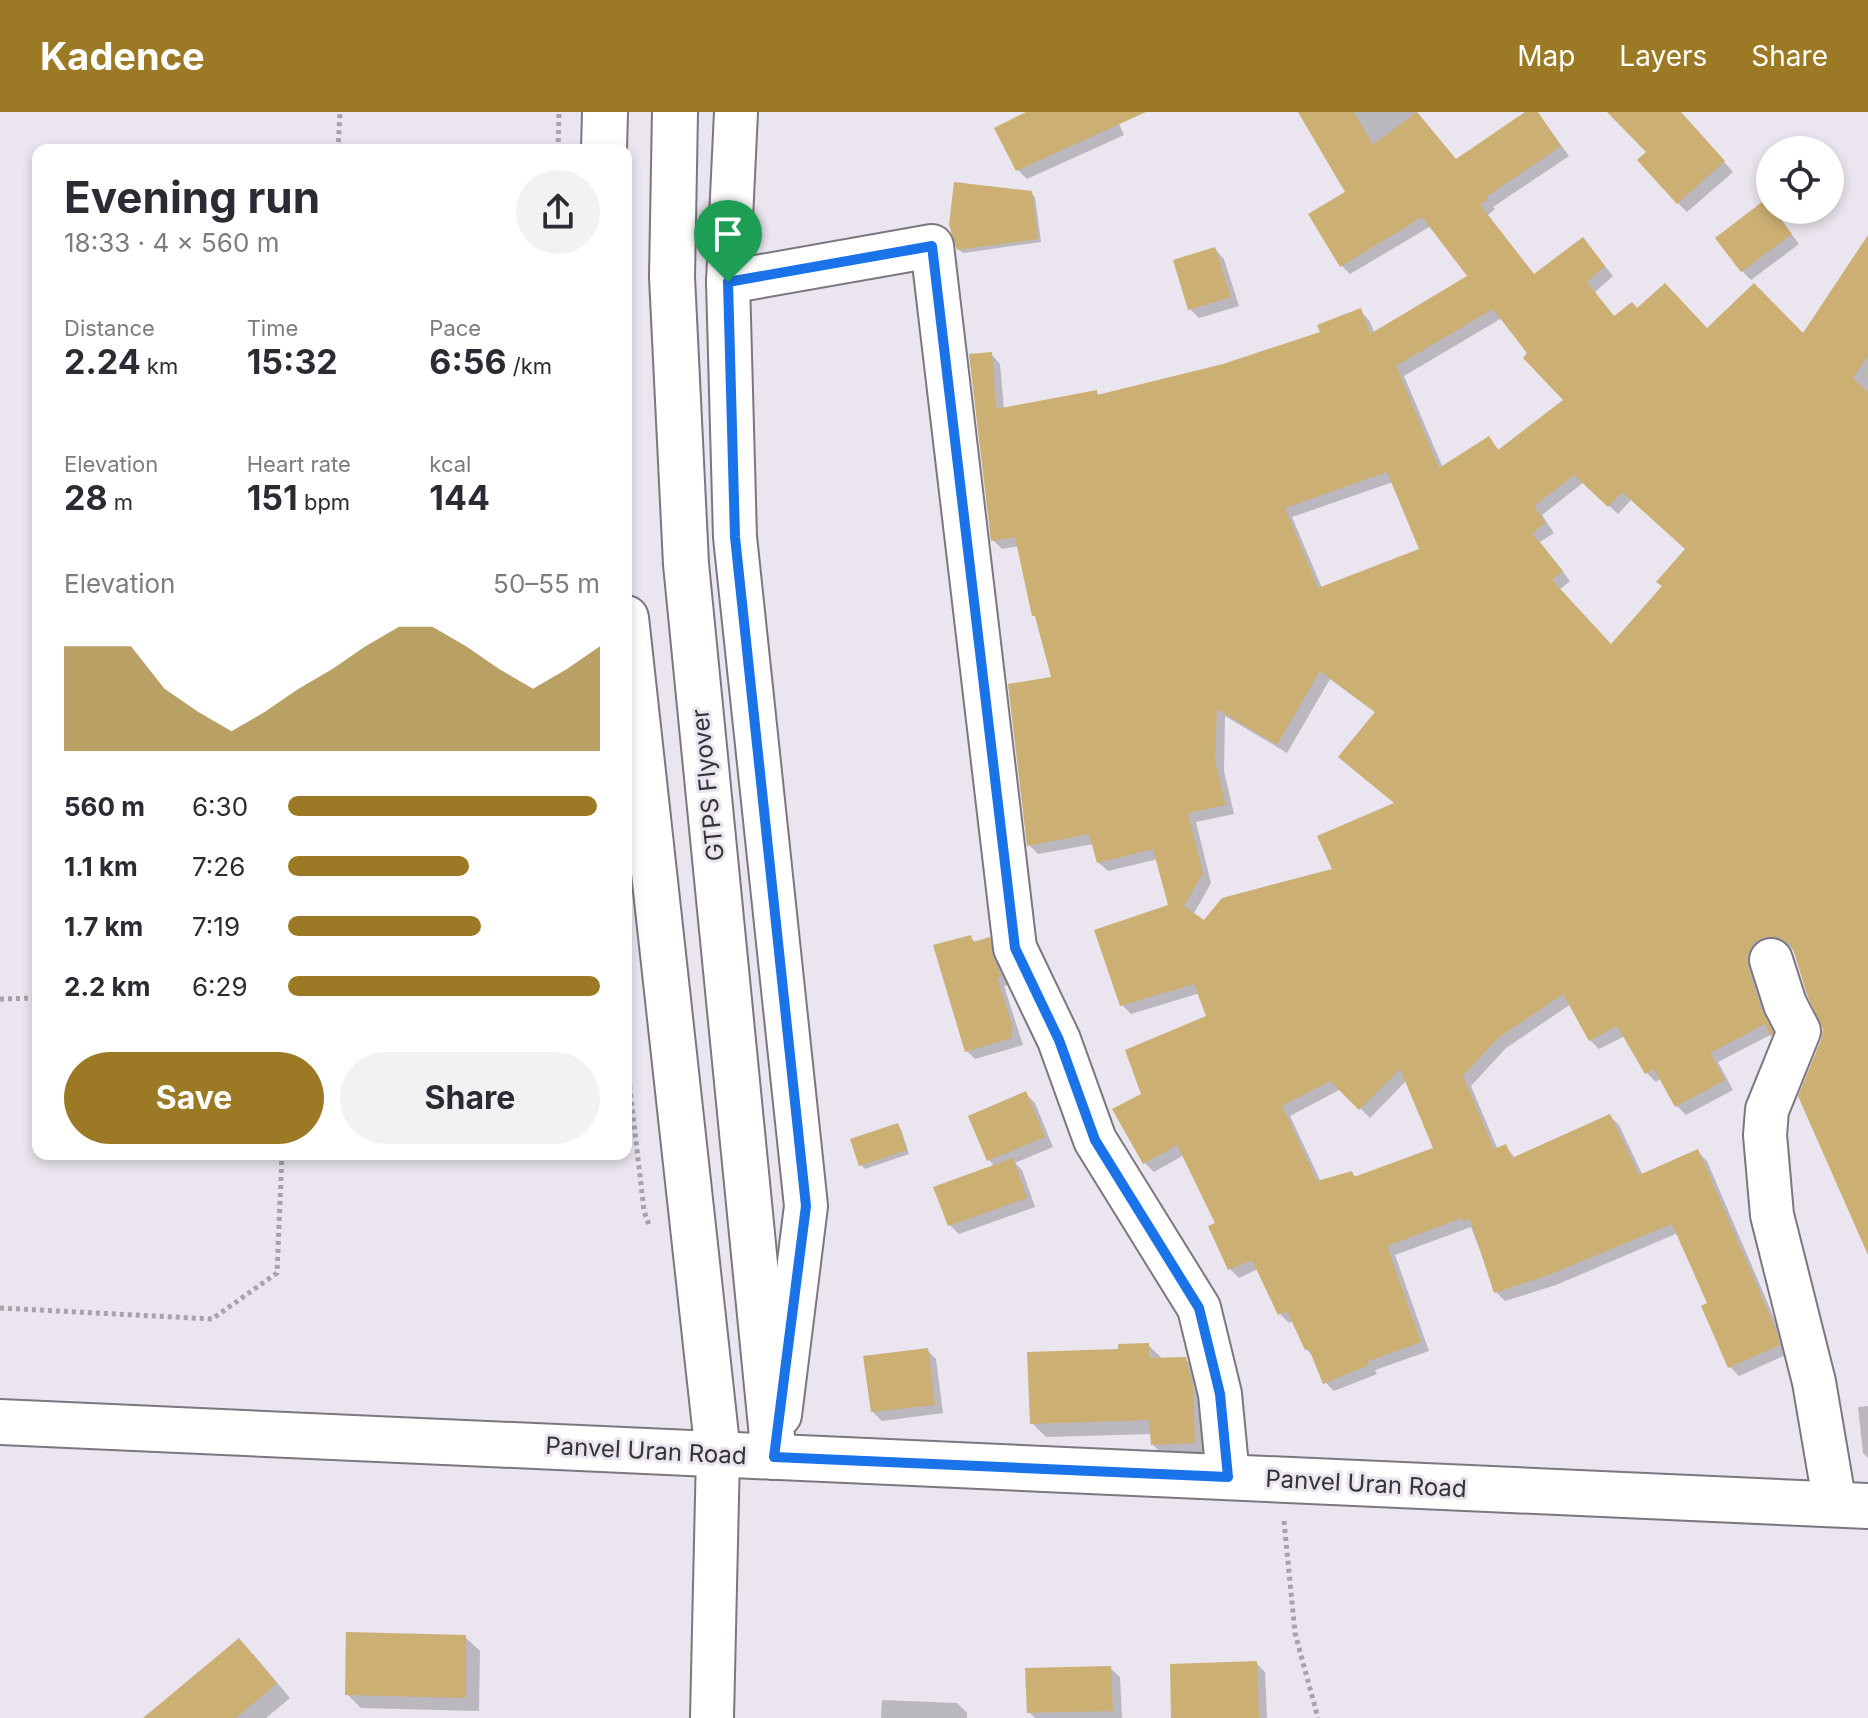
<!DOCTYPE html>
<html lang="en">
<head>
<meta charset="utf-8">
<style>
  body { margin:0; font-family:Inter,sans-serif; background:#f2f2f3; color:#2b2b33; height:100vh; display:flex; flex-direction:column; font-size:30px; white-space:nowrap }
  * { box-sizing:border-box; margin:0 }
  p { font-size:26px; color:#7c7c81 }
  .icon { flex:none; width:44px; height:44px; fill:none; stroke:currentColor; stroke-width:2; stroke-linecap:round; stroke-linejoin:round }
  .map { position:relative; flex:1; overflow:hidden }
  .details { position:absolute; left:32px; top:32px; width:600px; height:1016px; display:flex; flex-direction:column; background:#fff; border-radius:16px; box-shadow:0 4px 12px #0003 }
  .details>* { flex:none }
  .controls { position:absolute; left:1756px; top:24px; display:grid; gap:16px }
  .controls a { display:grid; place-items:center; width:88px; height:88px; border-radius:50%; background:#fff; box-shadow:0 4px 12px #0003; font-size:40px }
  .pin { position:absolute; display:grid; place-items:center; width:68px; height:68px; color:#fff; margin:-82px -34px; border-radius:50% 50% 50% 0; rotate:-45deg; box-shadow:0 0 8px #0007 }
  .pin .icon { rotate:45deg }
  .round { display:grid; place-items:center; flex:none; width:84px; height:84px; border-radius:42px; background:#f2f2f3 }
  .overview { display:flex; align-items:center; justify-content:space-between; height:136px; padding:0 32px }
  h1 { font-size:44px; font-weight:700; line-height:60px }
  .metrics { display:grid; grid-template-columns:repeat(3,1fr); gap:12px; height:136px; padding:8px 32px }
  .metrics div { display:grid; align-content:center }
  .metrics b { font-size:34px; font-weight:700 }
  .metrics small { font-size:22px; font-weight:400 }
  .metrics p { font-size:22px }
  .chart { height:224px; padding:16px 32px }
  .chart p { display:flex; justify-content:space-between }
  .chart svg { width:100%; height:144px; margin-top:8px; fill:#9c7924; opacity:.7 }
  .primary-button { display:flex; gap:16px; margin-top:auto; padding:16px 32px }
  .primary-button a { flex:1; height:92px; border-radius:48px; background:#9c7924; color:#fff; font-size:32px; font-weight:700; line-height:92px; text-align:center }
  .primary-button a+a { background:#f2f2f3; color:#2b2b33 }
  ul { padding:0 32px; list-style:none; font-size:26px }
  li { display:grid; grid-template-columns:128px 96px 1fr; align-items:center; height:60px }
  li i { height:20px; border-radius:10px; background:#9c7924 }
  header { display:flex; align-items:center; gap:48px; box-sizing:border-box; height:112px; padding:0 40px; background:#9c7924; color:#fff }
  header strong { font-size:38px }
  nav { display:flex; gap:44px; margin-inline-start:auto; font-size:28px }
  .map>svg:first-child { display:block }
  .shadow { fill:#0003; fill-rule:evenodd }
  .building { fill:#cbaf73; fill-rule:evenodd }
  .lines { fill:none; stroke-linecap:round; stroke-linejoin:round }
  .street-casing { stroke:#7c777f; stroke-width:46 }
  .secondary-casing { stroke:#7c777f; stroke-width:48 }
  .primary-casing { stroke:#7c777f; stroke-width:48 }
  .path { stroke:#a7a3aa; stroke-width:5; stroke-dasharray:4 4; stroke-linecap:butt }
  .street { stroke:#fff; stroke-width:42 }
  .secondary { stroke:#fff; stroke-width:44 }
  .primary { stroke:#fff; stroke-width:44 }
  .route-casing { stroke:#fff; stroke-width:16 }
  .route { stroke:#1a73e8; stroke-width:10 }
  .labels { text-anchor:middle; stroke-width:6; stroke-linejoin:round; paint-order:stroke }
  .street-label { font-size:24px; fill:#363438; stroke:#eae5ee }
</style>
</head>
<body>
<header>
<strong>Kadence</strong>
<nav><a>Map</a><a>Layers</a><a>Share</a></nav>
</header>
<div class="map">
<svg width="1868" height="1606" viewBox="0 0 1868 1606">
  <rect width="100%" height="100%" fill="#eae5ee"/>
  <g class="shadow">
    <path d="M1034 0H1114L1124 23 1027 67 1018 58Z"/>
    <path d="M1300 0H1417L1456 49 1528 0H1537L1569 44 1493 95 1495 97 1488 103 1535 164 1591 137 1613 164 1594 181 1615 205 1638 198 1707 219 1803 224 1868 157V1139L1823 929 1825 917 1793 836 1786 833 1773 834 1756 866 1780 932 1772 922 1718 950 1733 978 1686 1003 1677 994 1662 966 1656 970 1647 961 1625 924 1599 937 1590 928 1571 892 1506 936 1471 974 1498 1038 1505 1034 1516 1047 1610 1004 1619 1013 1643 1064 1698 1040 1707 1049 1784 1229 1788 1242 1739 1264 1730 1255 1709 1193 1678 1121 1556 1173 1505 1189 1496 1180 1471 1115 1395 1143 1429 1239 1375 1258 1377 1262 1334 1279 1325 1270 1314 1245 1306 1237 1293 1209 1289 1211 1280 1202 1258 1157 1239 1166 1230 1157 1217 1112 1184 1043 1154 1060 1145 1051 1143 983 1208 905 1200 881 1131 902 1122 893 1170 794 1158 747 1108 759 1098 750 1094 732 1038 742 1029 733 1053 567 1037 507 1034 503 1019 434 1002 437 993 428 991 242 1000 252 1004 297 1096 280 1100 284 1224 254 1323 221 1360 199 1369 208 1375 222 1470 165 1431 114 1350 162 1341 153 1347 81ZM1502 206 1566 288 1500 339 1489 327 1443 356 1404 264ZM1393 370 1422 438 1322 476 1292 405ZM1584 370 1618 402 1632 387 1687 438 1664 475 1611 535 1559 478 1570 469 1540 430 1554 421 1542 403ZM1330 567 1376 601 1397 693 1335 758 1204 811 1193 803 1211 771 1196 710 1234 702 1224 659 1225 604 1287 641ZM1407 968 1436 1037 1357 1066 1352 1061 1321 1070 1290 1004 1341 977 1370 1006Z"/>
    <path d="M1610 0H1671L1695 17 1733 60 1687 100 1678 91 1649 40Z"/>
    <path d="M1031 81 1035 85 1041 130 963 141 958 137Z"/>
    <path d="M1766 90 1799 132 1751 168 1742 159Z"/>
    <path d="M1215 137 1224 147 1239 194 1199 206 1190 197Z"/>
    <path d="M970 825 976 831 989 828 997 836 1001 856 1009 873 1004 874 1023 933 975 947 966 938Z"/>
    <path d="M1026 982 1035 991 1053 1035 1015 1051 1022 1058 1035 1095 959 1122 950 1113 995 1055 989 1048 970 1005Z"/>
    <path d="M897 1013 901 1017 909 1042 865 1057 861 1053Z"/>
    <path d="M1148 1233 1163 1247H1185L1200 1261 1209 1344 1167 1346 1152 1332V1322L1046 1325 1032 1311 1120 1239Z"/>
    <path d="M927 1238 936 1247 943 1301 882 1309 872 1299Z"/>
    <path d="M1868 1294V1346L1863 1341 1858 1295Z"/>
    <path d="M465 1525 480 1539 479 1599 361 1596 347 1582Z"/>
    <path d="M253 1542 290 1586 266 1606H166Z"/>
    <path d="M1256 1551 1265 1560 1267 1606H1173Z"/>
    <path d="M1110 1556 1120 1565 1122 1606H1035L1029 1600Z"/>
    <path d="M882 1588 957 1591 967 1601V1606H881Z"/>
  </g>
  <g class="building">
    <path d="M1026 0H1146L1016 59 994 16Z"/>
    <path d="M1298 0H1354L1373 33 1417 0 1456 47 1525 0H1538L1561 34 1486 85 1487 87 1480 93 1534 162 1583 125 1605 154 1587 170 1614 204 1632 190 1637 196 1665 171 1707 216 1754 171 1803 221 1868 123V244L1853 266 1868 280V1143L1798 984 1821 928 1823 917 1807 883 1794 840 1788 831 1777 825H1764L1754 831 1747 844 1748 855 1762 899 1773 920 1771 925 1765 912 1710 941 1725 968 1675 995 1654 957 1645 962 1617 914 1589 929 1563 882 1497 927 1463 964 1494 1037 1506 1032 1512 1046 1610 1002 1639 1063 1698 1037 1776 1218 1780 1233 1728 1256 1701 1194 1707 1191 1672 1112 1546 1164 1494 1181 1470 1107 1464 1110 1462 1106 1387 1134 1421 1230 1368 1249 1369 1253 1323 1272 1309 1237 1305 1238 1287 1199 1278 1203 1252 1148 1228 1158 1208 1114 1215 1111 1177 1033 1143 1052 1112 997 1141 982 1125 938 1206 904 1194 872 1120 894 1094 818 1168 793 1153 737 1097 751 1089 722 1027 734 1008 572 1051 565 1035 504H1032L1015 425 991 429 969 242 992 240 996 297 1097 278V283L1223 252 1320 220 1317 213 1361 196 1370 222 1467 164 1422 105 1340 155 1308 102 1345 80ZM1493 197 1527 241 1523 246 1563 288 1498 338 1489 324 1439 356 1396 254ZM1387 360 1419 437 1318 476 1285 396ZM1574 363 1608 395 1622 380 1685 437 1656 470 1662 474 1611 532 1552 468 1563 459 1532 421 1546 411 1534 394ZM1320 559 1375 600 1338 645 1394 691 1317 724 1332 757 1222 786 1204 808 1184 794 1203 761 1188 701 1226 693 1215 649 1217 597 1277 633ZM1400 957 1433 1036 1354 1065 1352 1059 1317 1069 1282 994 1330 969 1359 998Z"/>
    <path d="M1607 0H1681L1725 49 1677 92 1637 48 1646 40Z"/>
    <path d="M954 70 1032 79 1038 127 957 138 949 113Z"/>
    <path d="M1766 87 1770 98H1774L1792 122 1741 160 1715 126Z"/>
    <path d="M1215 135 1231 185 1188 198 1173 148Z"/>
    <path d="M971 823 973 830 990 825 993 846 1002 864 997 866 1012 913V926L965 940 933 833Z"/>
    <path d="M1026 979 1045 1025 987 1049 968 1004Z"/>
    <path d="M898 1011 907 1038 859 1054 850 1027Z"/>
    <path d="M1013 1046 1027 1086 948 1114 933 1075Z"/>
    <path d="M1149 1231V1246L1186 1245 1193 1275 1195 1331 1151 1333 1149 1308 1030 1312 1027 1240 1118 1237V1232Z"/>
    <path d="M928 1236 935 1293 871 1300 863 1244Z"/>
    <path d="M346 1520 466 1523V1586L345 1583Z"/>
    <path d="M239 1526 277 1571 236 1606H143Z"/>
    <path d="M1257 1549 1259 1606H1171L1170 1552Z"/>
    <path d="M1111 1554 1113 1599 1027 1601 1025 1556Z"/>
  </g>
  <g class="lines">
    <defs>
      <g id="street">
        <path d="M728 170 736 0"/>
        <path d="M1771 848 1785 892 1799 919 1767 998 1765 1023 1772 1103 1814 1270 1835 1393"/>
        <path d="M780 1303 806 1094 735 425 728 170 932 134 1015 836 1059 928 1095 1028 1199 1196 1220 1282 1228 1365"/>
        <path d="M712 1606 718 1342"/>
      </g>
      <g id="secondary">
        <path d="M675 0 672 165 686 452 774 1345"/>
        <path d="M604 38 605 0"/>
        <path d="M626 506 718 1342"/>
      </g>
      <path id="primary" d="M0 1310 1868 1394"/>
    </defs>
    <use href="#street" class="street-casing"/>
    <use href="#secondary" class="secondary-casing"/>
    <use href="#primary" class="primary-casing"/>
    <g class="path">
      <path d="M338 38 340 0"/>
      <path d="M558 38 559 0"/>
      <path d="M0 887 38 886"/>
      <path d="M626 942 644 1099 650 1116"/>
      <path d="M0 1196 212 1207 277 1161 282 1042"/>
      <path d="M1284 1409 1295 1521 1318 1606"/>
    </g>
    <use href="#street" class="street"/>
    <use href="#secondary" class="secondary"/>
    <use href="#primary" class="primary"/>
  </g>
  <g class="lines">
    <defs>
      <path id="route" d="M932 134 1015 836 1059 928 1095 1028 1199 1196 1220 1282 1228 1365 774 1345 806 1094 735 425 728 170Z"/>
    </defs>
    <use href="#route" class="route-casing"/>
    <use href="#route" class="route"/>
  </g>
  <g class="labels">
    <g class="street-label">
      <text transform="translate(708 673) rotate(-96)" y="8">GTPS Flyover</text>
      <text transform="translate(646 1339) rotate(3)" y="8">Panvel Uran Road</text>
      <text transform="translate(1366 1372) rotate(3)" y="8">Panvel Uran Road</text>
    </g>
  </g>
</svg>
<div class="controls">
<a><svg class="icon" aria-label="locate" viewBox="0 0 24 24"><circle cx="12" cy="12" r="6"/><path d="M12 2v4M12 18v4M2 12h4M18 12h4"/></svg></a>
</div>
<div class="pin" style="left:728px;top:170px;background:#1e9e55"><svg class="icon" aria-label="arrive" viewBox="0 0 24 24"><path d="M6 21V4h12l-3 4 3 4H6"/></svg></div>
<section class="details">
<div class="overview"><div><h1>Evening run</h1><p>18:33 · 4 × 560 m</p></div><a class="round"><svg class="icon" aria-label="share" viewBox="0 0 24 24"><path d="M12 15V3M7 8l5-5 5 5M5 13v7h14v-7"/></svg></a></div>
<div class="metrics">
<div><p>Distance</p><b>2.24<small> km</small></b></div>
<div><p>Time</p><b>15:32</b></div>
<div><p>Pace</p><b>6:56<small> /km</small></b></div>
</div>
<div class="metrics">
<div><p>Elevation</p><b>28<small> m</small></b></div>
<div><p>Heart rate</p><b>151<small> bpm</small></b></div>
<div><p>kcal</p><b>144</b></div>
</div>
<div class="chart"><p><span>Elevation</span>50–55 m</p>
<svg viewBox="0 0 160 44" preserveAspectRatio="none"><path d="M0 44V12L10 12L20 12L30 25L40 32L50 38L60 32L70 25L80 19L90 12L100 6L110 6L120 12L130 19L140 25L150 19L160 12V44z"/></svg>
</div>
<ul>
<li><b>560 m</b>6:30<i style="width:99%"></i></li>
<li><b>1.1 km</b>7:26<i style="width:58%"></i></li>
<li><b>1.7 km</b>7:19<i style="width:62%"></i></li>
<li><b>2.2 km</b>6:29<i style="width:100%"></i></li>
</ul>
<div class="primary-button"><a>Save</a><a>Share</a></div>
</section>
</div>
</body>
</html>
